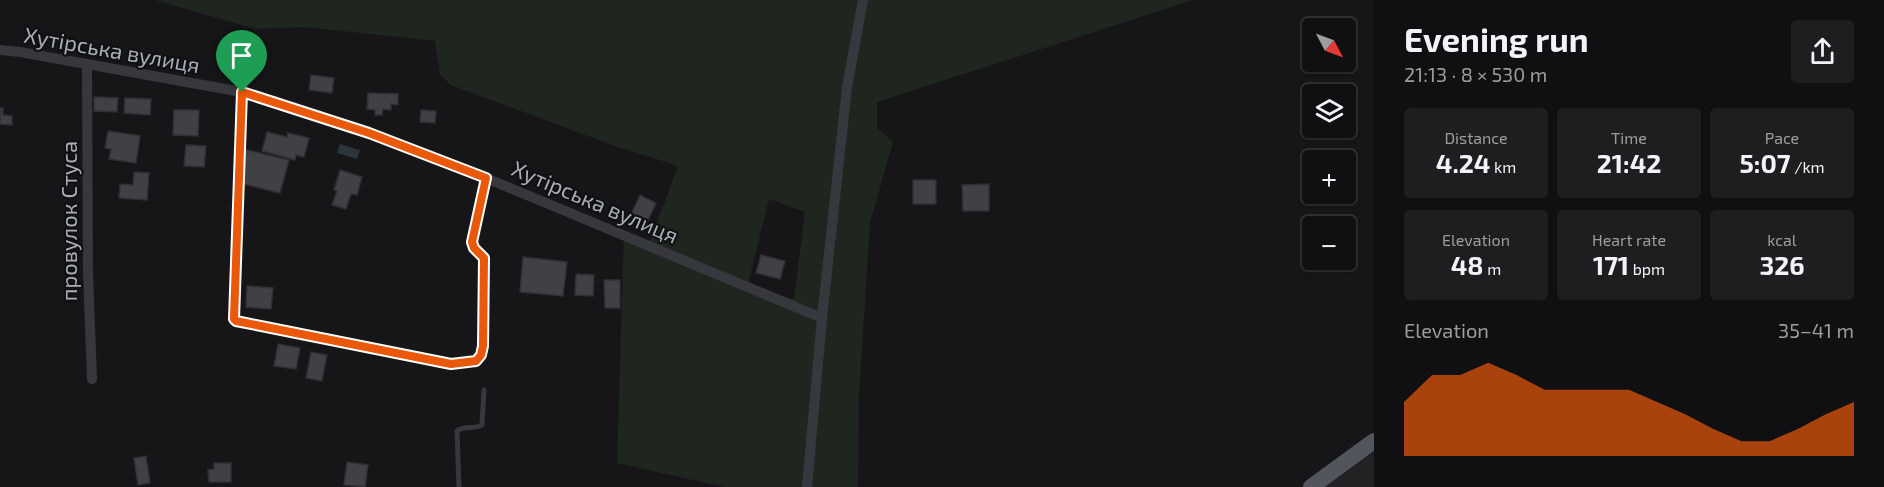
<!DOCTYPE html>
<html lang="en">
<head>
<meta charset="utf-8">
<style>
  body { margin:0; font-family:"Exo 2",sans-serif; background:#1e1e20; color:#f1f3f6; height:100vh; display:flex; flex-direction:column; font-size:22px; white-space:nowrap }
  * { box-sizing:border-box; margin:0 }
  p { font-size:20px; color:#9c9d9f }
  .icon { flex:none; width:33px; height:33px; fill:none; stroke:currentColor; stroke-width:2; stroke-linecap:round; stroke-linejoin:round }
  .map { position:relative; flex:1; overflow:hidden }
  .side { display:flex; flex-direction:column; background:#101012; width:510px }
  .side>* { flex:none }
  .needle { width:39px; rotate:131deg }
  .tools { position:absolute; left:1302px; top:18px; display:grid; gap:12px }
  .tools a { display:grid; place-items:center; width:54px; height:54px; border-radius:6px; background:#101012; box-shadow:0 2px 4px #0004,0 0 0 2px #303032; font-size:30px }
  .pin { position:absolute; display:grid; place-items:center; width:51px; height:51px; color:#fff; margin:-62px -26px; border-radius:50% 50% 50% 0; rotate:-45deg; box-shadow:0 0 6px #0007 }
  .pin .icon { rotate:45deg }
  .round { display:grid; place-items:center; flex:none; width:63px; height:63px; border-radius:6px; background:#1e1e20 }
  .headline { display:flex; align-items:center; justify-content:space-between; height:102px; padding:0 30px }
  h1 { font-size:33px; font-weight:700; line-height:45px }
  .metrics { display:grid; grid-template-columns:repeat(3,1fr); gap:9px; height:102px; padding:6px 30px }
  .metrics div { display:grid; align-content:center; border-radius:6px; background:#1e1e20; text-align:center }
  .metrics b { font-size:26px; font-weight:700 }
  .metrics small { font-size:16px; font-weight:400 }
  .metrics p { font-size:16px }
  .chart { height:168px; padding:12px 30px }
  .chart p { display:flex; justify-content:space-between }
  .chart svg { width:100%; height:108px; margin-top:6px; fill:#ea580c; opacity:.7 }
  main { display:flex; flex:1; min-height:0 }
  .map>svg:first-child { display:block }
  .built { fill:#222225 }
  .green { fill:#1e261f; fill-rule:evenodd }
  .water { fill:#2c353c }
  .building { fill:#404145; stroke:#303034; stroke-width:1.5 }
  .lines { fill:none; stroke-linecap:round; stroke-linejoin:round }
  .service { stroke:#37383d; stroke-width:5 }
  .minor { stroke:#37383d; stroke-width:10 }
  .primary { stroke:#53555c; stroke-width:16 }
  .route-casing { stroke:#fff; stroke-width:12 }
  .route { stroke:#ea580c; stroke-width:8 }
  .labels { text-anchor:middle; stroke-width:4.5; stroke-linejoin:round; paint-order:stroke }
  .street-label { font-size:22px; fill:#a8adb8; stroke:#111113 }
</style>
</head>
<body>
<main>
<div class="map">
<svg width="1374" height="487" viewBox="0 0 1374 487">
  <rect width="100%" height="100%" fill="#161618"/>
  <path class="built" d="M1374 452V487H1324Z"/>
  <path class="green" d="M155 0H1193L877 102V128L893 142 870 223 859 395 858 487H724L617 463 624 231 650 241 678 166 615 146 451 85 440 74 435 41 305 27 255 29ZM769 199 805 212 794 299 764 291 748 284Z"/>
  <path class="water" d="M340 144 360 150 357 159 337 153Z"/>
  <g class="building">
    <path d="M311 75 334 78 332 93 309 90Z"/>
    <path d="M368 93 398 94V105L391 104V110L383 109 382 115H375V110L367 109Z"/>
    <path d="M94 97 118 98 117 112 94 111Z"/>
    <path d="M125 98 151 99 150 115 124 113Z"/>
    <path d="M0 108H3V115L12 116V125L0 124Z"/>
    <path d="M174 110H199L198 136 173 135Z"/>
    <path d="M421 110 436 111 435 123 420 122Z"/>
    <path d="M108 131 140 136 136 163 109 159 111 149 105 148Z"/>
    <path d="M267 132 287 137 288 133 309 138 304 157 296 155 295 160 262 151Z"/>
    <path d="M186 145 206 146 204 167 184 166Z"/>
    <path d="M243 149 289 160 280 193 235 182Z"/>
    <path d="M340 170 362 177 357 195 351 194 346 209 332 205 337 191 334 190Z"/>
    <path d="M134 172 149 173 147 200 119 198 120 184 133 185Z"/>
    <rect x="913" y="180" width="23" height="24"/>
    <path d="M989 184V211H963L962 185Z"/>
    <path d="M640 195 656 203 646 225 630 217Z"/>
    <path d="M761 255 785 261 780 279 756 273Z"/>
    <path d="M523 257 567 262 563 296 520 292Z"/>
    <path d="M576 274 594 275 593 296 575 295Z"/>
    <path d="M604 280H620V308H605Z"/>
    <path d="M247 286 273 288 271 309 246 307Z"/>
    <path d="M278 344 300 348 296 369 274 366Z"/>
    <path d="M311 352 327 355 322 381 306 378Z"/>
    <path d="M146 456 150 483 138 485 134 458Z"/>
    <path d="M347 462 368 465 365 487 344 485Z"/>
    <path d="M214 463H231V482H209L208 470 214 469Z"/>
  </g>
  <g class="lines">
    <g class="service">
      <path d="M242 92 234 319 238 323 451 364 476 361 481 355 483 346 484 258 474 248 472 242 486 179"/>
      <path d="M459 487 457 431C464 425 474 430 482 425L484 390"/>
    </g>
    <g class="minor">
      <path d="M0 50 20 52 242 92 369 133 486 178 822 318"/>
      <path d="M87 64 88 274 92 379"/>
      <path d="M807 487 822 318 847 87 863 0"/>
    </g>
    <path class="primary" d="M1311 487 1374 441"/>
  </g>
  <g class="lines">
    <defs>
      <path id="route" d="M242 92 369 133 486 178 472 242 474 248 484 258 483 346 481 355 476 361 451 364 236 321 234 319Z"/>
    </defs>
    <use href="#route" class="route-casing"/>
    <use href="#route" class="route"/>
  </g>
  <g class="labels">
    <g class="street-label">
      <text transform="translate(112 50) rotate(10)" y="8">Хутірська вулиця</text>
      <text transform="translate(595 202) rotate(23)" y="8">Хутірська вулиця</text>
      <text transform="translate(69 221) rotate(-90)" y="8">провулок Стуса</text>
    </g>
  </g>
</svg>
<div class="tools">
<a><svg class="needle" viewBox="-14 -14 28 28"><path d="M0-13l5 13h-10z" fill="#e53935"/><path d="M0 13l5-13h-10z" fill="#9c9d9f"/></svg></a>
<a><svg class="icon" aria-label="layers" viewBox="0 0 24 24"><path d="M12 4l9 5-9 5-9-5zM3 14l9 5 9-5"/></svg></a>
<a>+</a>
<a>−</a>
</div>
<div class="pin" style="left:242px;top:92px;background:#1e9e55"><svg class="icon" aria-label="arrive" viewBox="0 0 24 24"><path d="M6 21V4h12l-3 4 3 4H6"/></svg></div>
</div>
<section class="side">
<div class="headline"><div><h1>Evening run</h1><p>21:13 · 8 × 530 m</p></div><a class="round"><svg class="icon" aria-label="share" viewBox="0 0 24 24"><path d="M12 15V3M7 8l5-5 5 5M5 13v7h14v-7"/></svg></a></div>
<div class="metrics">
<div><p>Distance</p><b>4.24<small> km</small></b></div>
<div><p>Time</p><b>21:42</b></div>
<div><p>Pace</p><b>5:07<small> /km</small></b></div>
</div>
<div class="metrics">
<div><p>Elevation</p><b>48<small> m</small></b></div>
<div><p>Heart rate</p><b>171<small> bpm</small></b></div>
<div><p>kcal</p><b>326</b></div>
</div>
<div class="chart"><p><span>Elevation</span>35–41 m</p>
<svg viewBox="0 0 160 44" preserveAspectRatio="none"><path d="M0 44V22L10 11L20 11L30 6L40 11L50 17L60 17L70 17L80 17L90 22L100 27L110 33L120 38L130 38L140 33L150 27L160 22V44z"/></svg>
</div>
</section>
</main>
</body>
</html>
